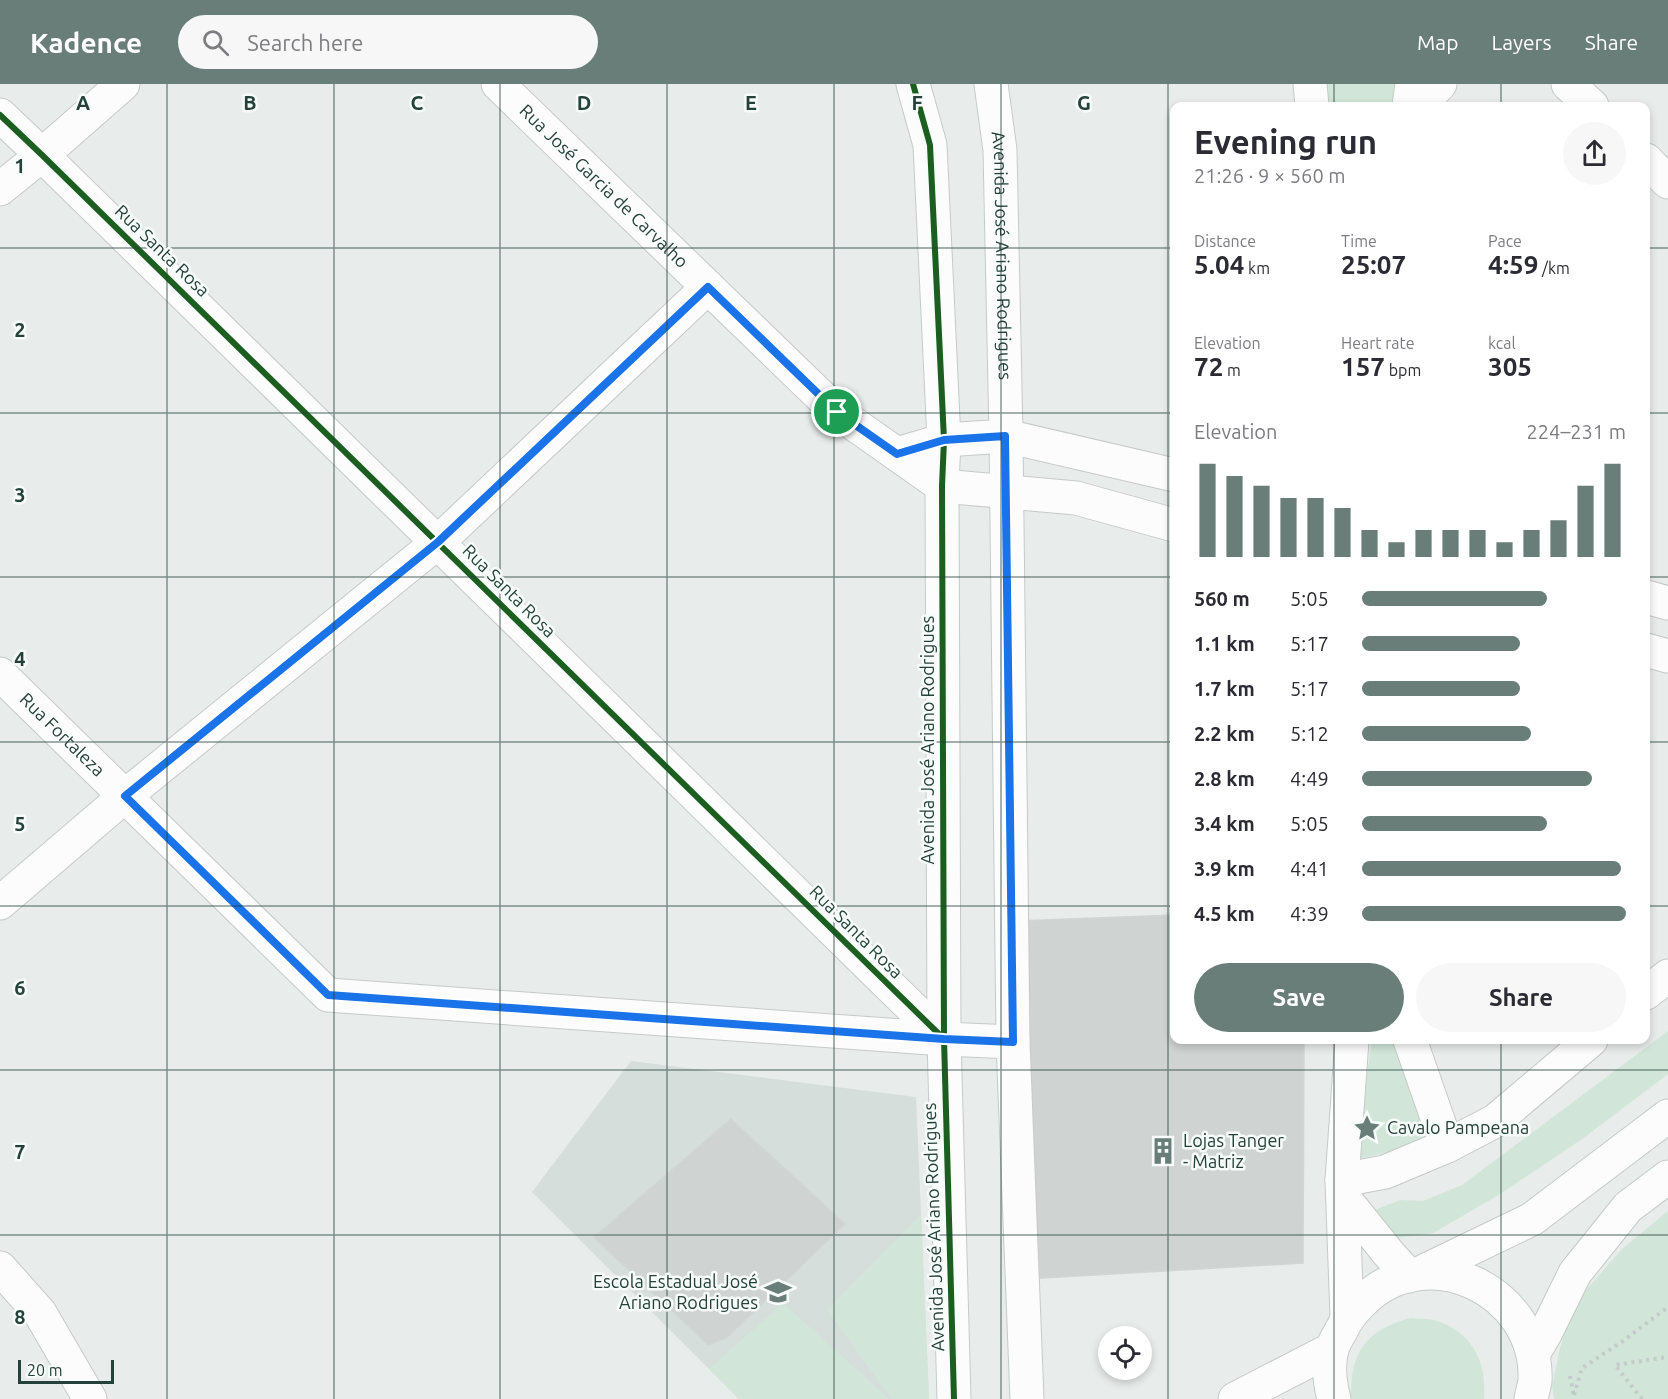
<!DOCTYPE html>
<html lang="en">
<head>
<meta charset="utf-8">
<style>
  body { margin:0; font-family:Ubuntu,sans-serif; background:#f7f7f7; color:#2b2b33; height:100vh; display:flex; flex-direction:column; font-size:22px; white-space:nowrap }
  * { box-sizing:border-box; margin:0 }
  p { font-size:20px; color:#7c7c81 }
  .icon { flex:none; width:33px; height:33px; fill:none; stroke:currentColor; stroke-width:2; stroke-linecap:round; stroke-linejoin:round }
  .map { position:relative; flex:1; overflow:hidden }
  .side { position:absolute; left:1170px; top:18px; width:480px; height:942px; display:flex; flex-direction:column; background:#fff; border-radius:12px; box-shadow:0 3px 9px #0003 }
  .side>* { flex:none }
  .buttons { position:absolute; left:1098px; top:1242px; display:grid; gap:12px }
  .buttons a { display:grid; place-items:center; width:54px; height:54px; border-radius:50%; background:#fff; box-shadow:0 3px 9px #0003; font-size:30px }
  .scale { position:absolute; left:18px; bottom:15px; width:96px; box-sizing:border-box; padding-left:6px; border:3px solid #24423a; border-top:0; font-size:16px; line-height:21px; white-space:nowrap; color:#24423a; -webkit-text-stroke:4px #f7fbf9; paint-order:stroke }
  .pin { position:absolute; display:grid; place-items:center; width:51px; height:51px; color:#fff; margin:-26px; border:3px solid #fff; border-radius:50%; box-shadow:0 2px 6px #0007 }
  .round { display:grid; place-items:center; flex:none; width:63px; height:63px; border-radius:32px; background:#f7f7f7 }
  .overview { display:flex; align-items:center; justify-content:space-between; height:102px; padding:0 24px }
  h1 { font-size:33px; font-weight:700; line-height:45px }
  .figures { display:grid; grid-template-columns:repeat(3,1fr); gap:9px; height:102px; padding:6px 24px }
  .figures div { display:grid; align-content:center }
  .figures b { font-size:26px; font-weight:700 }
  .figures small { font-size:16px; font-weight:400 }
  .figures p { font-size:16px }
  .chart { height:168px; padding:12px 24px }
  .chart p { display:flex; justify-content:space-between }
  .chart svg { width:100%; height:108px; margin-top:6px; stroke:#697e78; stroke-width:6 }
  .cta { display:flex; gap:12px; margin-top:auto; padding:12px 24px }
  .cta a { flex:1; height:69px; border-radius:36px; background:#697e78; color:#fff; font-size:24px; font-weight:700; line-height:69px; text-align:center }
  .cta a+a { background:#f7f7f7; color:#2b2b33 }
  ul { padding:0 24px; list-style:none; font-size:20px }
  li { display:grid; grid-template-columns:96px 72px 1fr; align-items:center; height:45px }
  li i { height:15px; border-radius:8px; background:#697e78 }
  header { display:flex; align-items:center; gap:36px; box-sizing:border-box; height:84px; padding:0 30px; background:#697e78; color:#fff }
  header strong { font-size:28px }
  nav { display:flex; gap:33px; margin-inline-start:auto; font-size:21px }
  .search { width:420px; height:54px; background:#f7f7f7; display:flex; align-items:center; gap:15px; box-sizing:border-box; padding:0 21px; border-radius:33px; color:#7c7c81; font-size:22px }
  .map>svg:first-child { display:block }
  .built { fill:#d6dedb }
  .green { fill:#d1e6d8 }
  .building { fill:#cfd4d2; stroke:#d1d6d4; stroke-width:1.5 }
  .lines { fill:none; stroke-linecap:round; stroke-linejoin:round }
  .street-casing { stroke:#c5cac8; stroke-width:35 }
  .secondary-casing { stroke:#c3cbc8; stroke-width:35 }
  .path { stroke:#c3ccca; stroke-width:4; stroke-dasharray:3 4.5; stroke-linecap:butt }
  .street { stroke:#fcfcfc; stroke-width:33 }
  .secondary { stroke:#fcfcfc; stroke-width:33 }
  .cycleway-casing { stroke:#f7fbf9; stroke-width:10 }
  .cycleway { stroke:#1b5e20; stroke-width:6 }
  .route-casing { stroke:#fff; stroke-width:12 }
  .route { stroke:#1a73e8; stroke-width:8 }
  .grid { fill:none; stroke:#24423a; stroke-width:1.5; stroke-opacity:0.55 }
  .labels { text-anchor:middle; stroke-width:5; stroke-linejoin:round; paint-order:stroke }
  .street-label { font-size:18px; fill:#24423a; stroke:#f7fbf9 }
  .poi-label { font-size:18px; fill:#24423a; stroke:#f7fbf9; text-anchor:start }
  .grid-label { font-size:20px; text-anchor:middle; font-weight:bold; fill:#24423a; stroke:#f7fbf9; stroke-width:5; stroke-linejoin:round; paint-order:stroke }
</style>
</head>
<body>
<header>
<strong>Kadence</strong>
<div class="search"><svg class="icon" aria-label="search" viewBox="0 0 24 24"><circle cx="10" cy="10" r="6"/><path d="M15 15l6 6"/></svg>Search here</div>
<nav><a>Map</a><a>Layers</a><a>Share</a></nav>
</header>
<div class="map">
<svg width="1668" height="1315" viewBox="0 0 1668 1315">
  <rect width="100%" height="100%" fill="#e8edeb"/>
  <path class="built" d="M631 977 916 1013 929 1315H739L532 1108Z"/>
  <g class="green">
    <path d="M1313 0H1408L1405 22H1315Z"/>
    <path d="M1668 947V990L1585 1053 1497 1112 1433 1149 1389 1155 1372 1127 1400 1116 1423 1117 1462 1101Z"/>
    <path d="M1372 956H1396L1435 1057 1354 1076Z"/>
    <path d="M1668 1127V1315H1554L1552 1302 1560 1264 1572 1224 1585 1207 1622 1165Z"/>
    <path d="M921 1130 929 1315H892L827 1226Z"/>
    <path d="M783 1219 889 1315H739L709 1285Z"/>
    <path d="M1410 1234C1418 1235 1426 1234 1434 1236 1472 1247 1487 1277 1484 1315H1351C1350 1268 1365 1247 1410 1234Z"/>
  </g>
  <g class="building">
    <path d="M1174 831V956H1304L1303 1179 1026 1195 1016 837Z"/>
    <path d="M731 1035 845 1140 726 1254 708 1261 594 1153Z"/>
  </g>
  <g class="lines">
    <defs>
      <g id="street">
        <path id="s1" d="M498 0 837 328 942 402 1076 414 1174 441"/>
        <path d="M1310 0 1312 22"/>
        <path d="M1409 22 1412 0"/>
        <path d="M0 31 42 71 944 955"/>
        <path d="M0 105 42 71 123 0"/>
        <path d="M897 370 944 356 1006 352 1174 391"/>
        <path d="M1646 513 1668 519"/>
        <path d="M1646 566 1668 572"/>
        <path id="s2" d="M0 590 328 911 944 955 1013 958"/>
        <path d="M0 819 125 712 438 458 708 203"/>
        <path d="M1646 909 1668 892"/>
        <path d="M1410 956 1447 1062"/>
        <path d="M1342 1096 1385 1088 1447 1062 1495 1037 1591 956"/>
        <path d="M1344 1114 1389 1170 1409 1192"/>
        <path d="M0 1184 40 1229 90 1315"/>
        <path d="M1347 1233 1342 1096 1352 956"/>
      </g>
      <g id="secondary">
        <path d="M913 0 930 61 944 356 942 402 944 955 954 1315"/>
        <path id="s3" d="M991 0 1000 66 1006 352 1013 958 1027 1315"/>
        <path d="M1568 0 1592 22"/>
        <path d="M1418 22 1440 0"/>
        <path d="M1646 76 1668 98"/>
        <path d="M1420 1189 1532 1135 1668 1032"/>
        <path d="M1533 1270 1546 1248 1575 1189 1628 1123 1668 1093"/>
        <path d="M1235 1315 1332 1265"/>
        <path d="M1334 1315C1330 1300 1328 1281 1332 1265 1334 1258 1339 1251 1342 1245 1347 1234 1353 1227 1361 1219 1425 1152 1539 1206 1535 1297 1534 1303 1532 1309 1531 1315"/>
      </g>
    </defs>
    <use href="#street" class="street-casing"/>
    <use href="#secondary" class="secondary-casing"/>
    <g class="path">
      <path d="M1570 1292 1574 1313"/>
      <path d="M1574 1311 1582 1284 1623 1257 1668 1223"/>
      <path d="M1642 1315 1615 1281 1668 1273"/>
    </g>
    <use href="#street" class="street"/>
    <use href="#secondary" class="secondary"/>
    <defs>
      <g id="cycleway">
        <path d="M913 0 930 61 944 356 942 402 944 955 954 1315"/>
        <path d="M0 31 42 71 944 955"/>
      </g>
    </defs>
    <use href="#cycleway" class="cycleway-casing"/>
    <use href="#cycleway" class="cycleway"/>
  </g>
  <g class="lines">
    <defs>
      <path id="route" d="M708 203 837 328 897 370 944 356 1005 352 1013 958 944 955 328 911 125 712 438 458Z"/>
    </defs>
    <use href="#route" class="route-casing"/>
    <use href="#route" class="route"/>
  </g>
  <path class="grid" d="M167 0V1315M334 0V1315M500 0V1315M667 0V1315M834 0V1315M1001 0V1315M1168 0V1315M1334 0V22M1501 0V22M0 164H1174M1646 164H1668M0 329H1174M1646 329H1668M0 493H1174M1646 493H1668M0 658H1174M1646 658H1668M0 822H1174M1646 822H1668M1334 956V1315M1501 956V1315M0 986H1668M0 1151H1668"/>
  <defs>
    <symbol id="sight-bare" viewBox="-9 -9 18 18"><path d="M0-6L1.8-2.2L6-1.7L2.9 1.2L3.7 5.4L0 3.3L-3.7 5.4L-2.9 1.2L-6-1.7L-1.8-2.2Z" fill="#697e78" stroke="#f7fbf9" stroke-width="2.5" paint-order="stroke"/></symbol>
    <symbol id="building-bare" viewBox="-9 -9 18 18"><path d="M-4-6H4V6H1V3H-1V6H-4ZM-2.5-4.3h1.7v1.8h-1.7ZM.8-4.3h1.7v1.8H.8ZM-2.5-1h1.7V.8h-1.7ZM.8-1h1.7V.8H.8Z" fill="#697e78" stroke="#f7fbf9" stroke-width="2.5" paint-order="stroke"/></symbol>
    <symbol id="school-bare" viewBox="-9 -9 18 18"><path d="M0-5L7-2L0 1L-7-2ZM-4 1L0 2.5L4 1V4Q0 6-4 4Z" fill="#697e78" stroke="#f7fbf9" stroke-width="2.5" paint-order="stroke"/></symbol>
  </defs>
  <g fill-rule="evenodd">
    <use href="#sight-bare" x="1348" y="1025" width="38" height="38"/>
    <use href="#building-bare" x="1144" y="1048" width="38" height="38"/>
    <use href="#school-bare" x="759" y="1189" width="38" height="38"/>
  </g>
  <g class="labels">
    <g class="street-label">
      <text dy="6" stroke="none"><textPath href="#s1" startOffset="147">Rua José Garcia de Carvalho</textPath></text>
      <text transform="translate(162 167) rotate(44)" y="6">Rua Santa Rosa</text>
      <text dy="6" stroke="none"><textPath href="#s3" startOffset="172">Avenida José Ariano Rodrigues</textPath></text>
      <text transform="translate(509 507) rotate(45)" y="6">Rua Santa Rosa</text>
      <text dy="6" stroke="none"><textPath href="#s2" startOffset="87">Rua Fortaleza</textPath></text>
      <text transform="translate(928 656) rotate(-90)" y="6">Avenida José Ariano Rodrigues</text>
      <text transform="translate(856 848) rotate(45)" y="6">Rua Santa Rosa</text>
      <text transform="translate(934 1143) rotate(-92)" y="6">Avenida José Ariano Rodrigues</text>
    </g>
    <g class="poi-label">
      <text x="1387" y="1050">Cavalo Pampeana</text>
      <text x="1183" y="1063">Lojas Tanger<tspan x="1183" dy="21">- Matriz</tspan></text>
      <text x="758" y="1204" text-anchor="end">Escola Estadual José<tspan x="758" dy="21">Ariano Rodrigues</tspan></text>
    </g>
  </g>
  <g class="grid-label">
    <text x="83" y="26">A</text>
    <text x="250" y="26">B</text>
    <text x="417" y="26">C</text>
    <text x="584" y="26">D</text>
    <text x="751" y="26">E</text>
    <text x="917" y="26">F</text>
    <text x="1084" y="26">G</text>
    <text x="20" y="89">1</text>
    <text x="20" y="253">2</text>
    <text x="20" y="418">3</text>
    <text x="20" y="582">4</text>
    <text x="20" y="747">5</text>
    <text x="20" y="911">6</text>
    <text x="20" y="1075">7</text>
    <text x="20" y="1240">8</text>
  </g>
</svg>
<div class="buttons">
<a><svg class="icon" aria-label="locate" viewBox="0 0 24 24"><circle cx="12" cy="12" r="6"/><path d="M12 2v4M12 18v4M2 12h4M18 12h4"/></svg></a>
</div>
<div class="scale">20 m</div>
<div class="pin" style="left:837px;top:328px;background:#1e9e55"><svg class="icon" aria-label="arrive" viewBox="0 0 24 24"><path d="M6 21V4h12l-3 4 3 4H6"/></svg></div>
<section class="side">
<div class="overview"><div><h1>Evening run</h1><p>21:26 · 9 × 560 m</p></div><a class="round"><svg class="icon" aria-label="share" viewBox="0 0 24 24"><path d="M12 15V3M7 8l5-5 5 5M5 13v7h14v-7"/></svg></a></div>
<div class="figures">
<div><p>Distance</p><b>5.04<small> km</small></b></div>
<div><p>Time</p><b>25:07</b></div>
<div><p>Pace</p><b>4:59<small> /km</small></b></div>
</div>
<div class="figures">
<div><p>Elevation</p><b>72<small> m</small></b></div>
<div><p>Heart rate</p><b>157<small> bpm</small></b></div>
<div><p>kcal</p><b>305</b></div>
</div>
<div class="chart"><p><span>Elevation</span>224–231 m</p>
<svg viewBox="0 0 160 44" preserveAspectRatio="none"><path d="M5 44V6M15 44V11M25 44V15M35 44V20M45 44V20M55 44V24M65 44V33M75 44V38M85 44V33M95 44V33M105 44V33M115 44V38M125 44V33M135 44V29M145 44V15M155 44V6"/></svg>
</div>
<ul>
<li><b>560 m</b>5:05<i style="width:70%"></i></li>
<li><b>1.1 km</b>5:17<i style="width:60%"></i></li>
<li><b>1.7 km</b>5:17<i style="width:60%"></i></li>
<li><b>2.2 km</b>5:12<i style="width:64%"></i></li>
<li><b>2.8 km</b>4:49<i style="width:87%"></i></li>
<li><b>3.4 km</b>5:05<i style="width:70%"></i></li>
<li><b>3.9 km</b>4:41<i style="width:98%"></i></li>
<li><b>4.5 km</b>4:39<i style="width:100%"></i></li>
</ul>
<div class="cta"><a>Save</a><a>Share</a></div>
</section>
</div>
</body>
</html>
